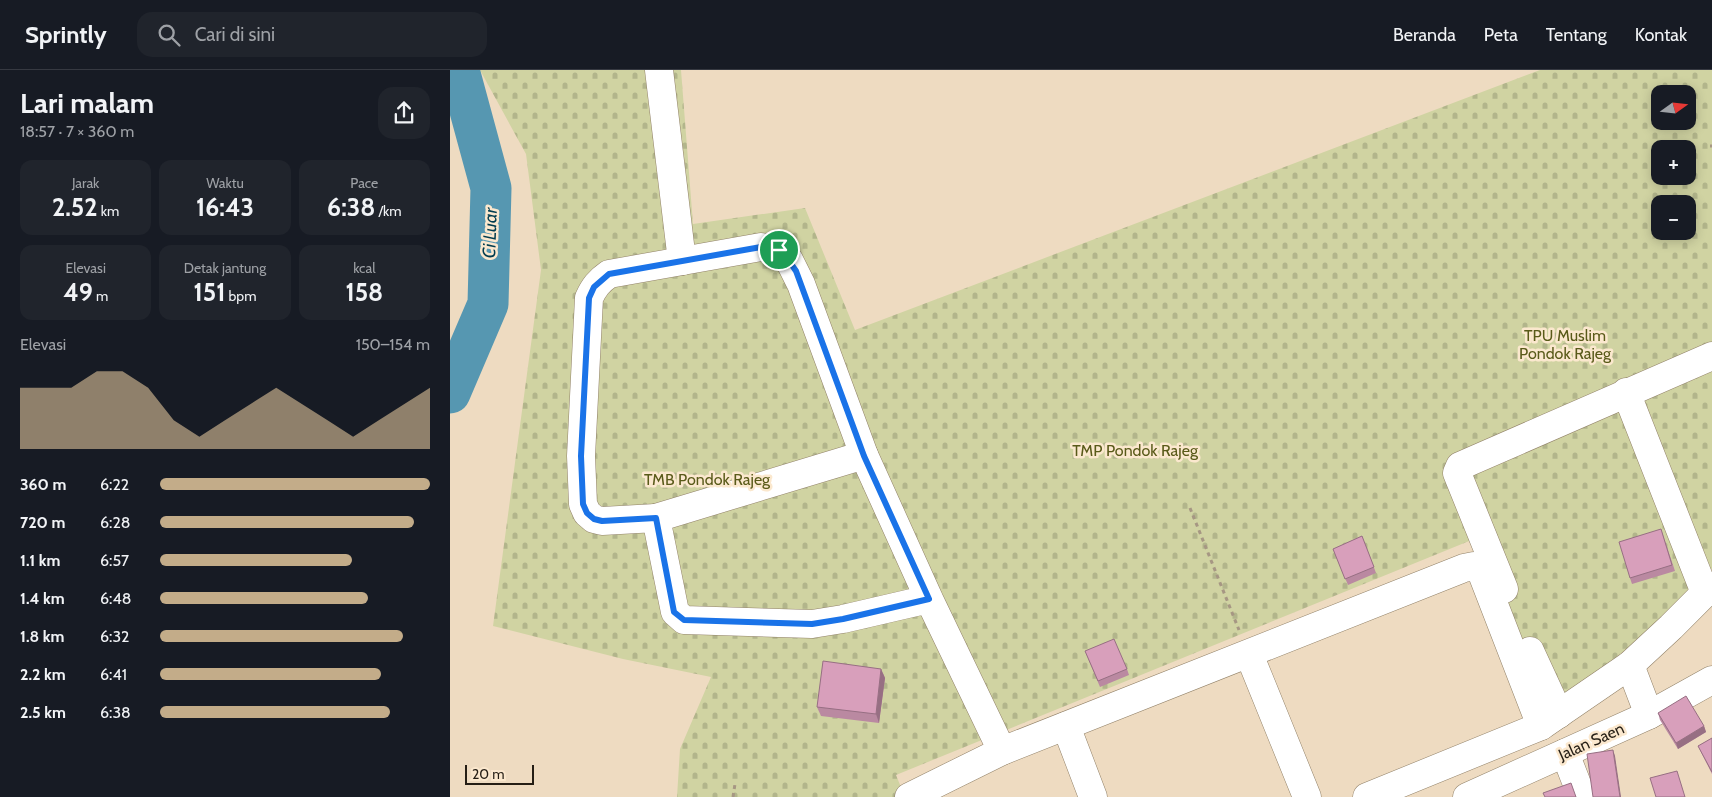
<!DOCTYPE html>
<html lang="id">
<head>
<meta charset="utf-8">
<style>
  body { margin:0; font-family:Cabin,sans-serif; background:#20242c; color:#f1f3f6; height:100vh; display:flex; flex-direction:column; font-size:19px; white-space:nowrap }
  * { box-sizing:border-box; margin:0 }
  p { font-size:16px; color:#9ea1a6 }
  .icon { flex:none; width:28px; height:28px; fill:none; stroke:currentColor; stroke-width:2; stroke-linecap:round; stroke-linejoin:round }
  .map { position:relative; flex:1; overflow:hidden }
  .side { display:flex; flex-direction:column; background:#171b24; width:450px }
  .side>* { flex:none }
  .needle { width:32px; rotate:75deg }
  .buttons { position:absolute; left:1201px; top:15px; display:grid; gap:10px }
  .buttons a { display:grid; place-items:center; width:45px; height:45px; border-radius:10px; background:#171b24; box-shadow:0 2px 12px #0003; font-size:25px }
  .scale { position:absolute; left:15px; bottom:12px; width:69px; box-sizing:border-box; padding-left:5px; border:2px solid #251e15; border-top:0; font-size:14px; line-height:18px; white-space:nowrap; color:#251e15; -webkit-text-stroke:4px #fbe8ce; paint-order:stroke }
  .pin { position:absolute; display:grid; place-items:center; width:42px; height:42px; color:#fff; margin:-21px; border:2px solid #fff; border-radius:50%; box-shadow:0 1px 5px #0007 }
  .round { display:grid; place-items:center; flex:none; width:52px; height:52px; border-radius:15px; background:#20242c }
  .summary { display:flex; align-items:center; justify-content:space-between; height:85px; padding:0 20px }
  h1 { font-size:28px; font-weight:800; line-height:38px }
  .figures { display:grid; grid-template-columns:repeat(3,1fr); gap:8px; height:85px; padding:5px 20px }
  .figures div { display:grid; align-content:center; border-radius:12px; background:#20242c; text-align:center }
  .figures b { font-size:25px; font-weight:800 }
  .figures small { font-size:14px; font-weight:400 }
  .figures p { font-size:14px }
  .chart { height:140px; padding:10px 20px }
  .chart p { display:flex; justify-content:space-between }
  .chart svg { width:100%; height:90px; margin-top:5px; fill:#c3ac89; opacity:.7 }
  ul { padding:0 20px; list-style:none; font-size:16px }
  li { display:grid; grid-template-columns:80px 60px 1fr; align-items:center; height:38px }
  li i { height:12px; border-radius:6px; background:#c3ac89 }
  header { display:flex; align-items:center; gap:30px; box-sizing:border-box; height:70px; padding:0 25px; background:#171b24; border-bottom:1px solid #363941 }
  header strong { font-size:24px }
  nav { display:flex; gap:28px; margin-inline-start:auto; font-size:18px }
  .search { width:350px; height:45px; background:#20242c; display:flex; align-items:center; gap:12px; box-sizing:border-box; padding:0 18px; border-radius:15px; color:#9ea1a6; font-size:19px }
  main { display:flex; flex:1; min-height:0 }
  .map>svg:first-child { display:block }
  .cemetery { fill:url(#cemetery-stones); fill-rule:evenodd }
  .lines { fill:none; stroke-linecap:round; stroke-linejoin:round }
  .river { stroke:#5697b1; stroke-width:41 }
  .minor-casing { stroke:#928269; stroke-width:29 }
  .path { stroke:#a69783; stroke-width:3; stroke-dasharray:4 4; stroke-linecap:butt }
  .minor { stroke:#fff; stroke-width:28 }
  .wall { fill:#ba89a1 }
  .shaded-wall { fill:#976f83 }
  .building { fill:#d89fbb; stroke:#976f83 }
  .route-casing { stroke:#fff; stroke-width:10 }
  .route { stroke:#1a73e8; stroke-width:6 }
  .labels { text-anchor:middle; stroke-width:5; stroke-linejoin:round; paint-order:stroke }
  .park-label { font-size:16px; fill:#595a19; stroke:#fbe8ce }
  .street-label { font-size:16px; fill:#251e15; stroke:#fbe8ce }
  .water-label { font-size:18px; font-style:italic; fill:#003c4f; stroke:#fbe8ce }
</style>
</head>
<body>
<header>
<strong>Sprintly</strong>
<div class="search"><svg class="icon" aria-label="search" viewBox="0 0 24 24"><circle cx="10" cy="10" r="6"/><path d="M15 15l6 6"/></svg>Cari di sini</div>
<nav><a>Beranda</a><a>Peta</a><a>Tentang</a><a>Kontak</a></nav>
</header>
<main>
<section class="side">
<div class="summary"><div><h1>Lari malam</h1><p>18:57 · 7 × 360 m</p></div><a class="round"><svg class="icon" aria-label="share" viewBox="0 0 24 24"><path d="M12 15V3M7 8l5-5 5 5M5 13v7h14v-7"/></svg></a></div>
<div class="figures">
<div><p>Jarak</p><b>2.52<small> km</small></b></div>
<div><p>Waktu</p><b>16:43</b></div>
<div><p>Pace</p><b>6:38<small> /km</small></b></div>
</div>
<div class="figures">
<div><p>Elevasi</p><b>49<small> m</small></b></div>
<div><p>Detak jantung</p><b>151<small> bpm</small></b></div>
<div><p>kcal</p><b>158</b></div>
</div>
<div class="chart"><p><span>Elevasi</span>150–154 m</p>
<svg viewBox="0 0 160 44" preserveAspectRatio="none"><path d="M0 44V14L10 14L20 14L30 6L40 6L50 14L60 30L70 38L80 30L90 22L100 14L110 22L120 30L130 38L140 30L150 22L160 14V44z"/></svg>
</div>
<ul>
<li><b>360 m</b>6:22<i style="width:100%"></i></li>
<li><b>720 m</b>6:28<i style="width:94%"></i></li>
<li><b>1.1 km</b>6:57<i style="width:71%"></i></li>
<li><b>1.4 km</b>6:48<i style="width:77%"></i></li>
<li><b>1.8 km</b>6:32<i style="width:90%"></i></li>
<li><b>2.2 km</b>6:41<i style="width:82%"></i></li>
<li><b>2.5 km</b>6:38<i style="width:85%"></i></li>
</ul>
</section>
<div class="map">
<svg width="1262" height="727" viewBox="0 0 1262 727">
  <defs>
    <pattern id="cemetery-stones" width="16" height="16" patternUnits="userSpaceOnUse" patternTransform="scale(1.25)"><rect width="16" height="16" fill="#d0d3a2"/><path d="M2 7V4a2 2 0 0 1 4 0v3zM10 15v-3a2 2 0 0 1 4 0v3z" fill="#b2b58b"/></pattern>
  </defs>
  <rect width="100%" height="100%" fill="#eedbc1"/>
  <path class="cemetery" d="M30 0H231L243 154 355 138 405 260 1090 0H1262V499L1192 567 1095 643 1029 467 446 705 455 727H227L230 679 261 607 173 589 43 556 91 200 76 84ZM1210 24H1238V51H1210ZM1210 79H1238V106H1210ZM1210 134H1238V161H1210Z"/>
  <g class="lines">
    <path class="river" d="M0 323 38 234 41 118 9 0"/>
    <defs>
      <g id="minor">
        <path d="M209 0 232 191"/>
        <path d="M1176 322 1255 523"/>
        <path d="M206 448 414 385"/>
        <path d="M1054 519 1007 403 1010 396 1262 286"/>
        <path d="M479 529 393 549 362 554 234 550 225 542 206 448 152 451 144 449 137 443 133 434 131 386 139 228C144 217 149 211 159 204L311 177 329 180 339 190 351 214 414 385 479 529 552 681"/>
        <path d="M1080 581 1109 644"/>
        <path d="M799 584 857 727"/>
        <path d="M1180 595 1199 645"/>
        <path d="M616 656 643 727"/>
        <path d="M1115 683 1132 727"/>
        <path d="M459 727 552 681 1014 498 1024 496 1031 501 1091 656"/>
        <path d="M917 727 1091 656 1180 595 1221 557 1262 516"/>
        <path d="M1017 727 1199 645 1262 610"/>
      </g>
    </defs>
    <use href="#minor" class="minor-casing"/>
    <g class="path">
      <path d="M1260 76H1262"/>
      <path d="M740 438 789 560"/>
      <path d="M283 727 285 714"/>
    </g>
    <use href="#minor" class="minor"/>
  </g>
  <g class="wall">
    <path d="M1211 459 1225 501 1182 514 1180 508Z"/>
    <path d="M912 466 926 503 898 515 883 479Z"/>
    <path d="M635 581 677 599 679 605 650 617Z"/>
    <path d="M431 599 435 608 429 653 371 646 367 637Z"/>
    <path d="M1208 643 1254 656 1256 662 1228 679 1210 650Z"/>
    <path d="M1262 668V704L1248 676Z"/>
  </g>
  <g class="shaded-wall">
    <path d="M431 599 435 608 429 653 426 644Z"/>
    <path d="M1254 656 1256 662 1228 679 1226 673Z"/>
    <path d="M1163 680 1165 686 1171 727H1170Z"/>
  </g>
  <g class="building">
    <path d="M1211 459 1222 495 1180 508 1169 472Z"/>
    <path d="M912 466 924 497 895 509 883 479Z"/>
    <path d="M664 569 677 599 648 611 635 581Z"/>
    <path d="M373 591 431 599 426 644 367 637Z"/>
    <path d="M1236 626 1254 656 1226 673 1208 643Z"/>
    <path d="M1262 668V702L1248 676Z"/>
    <path d="M1163 680 1170 727H1143L1137 684Z"/>
    <path d="M1227 701 1235 727H1206L1200 708Z"/>
    <path d="M1121 713 1126 727H1095L1093 723Z"/>
  </g>
  <g class="lines">
    <defs>
      <path id="route" d="M311 177C332 181 334 183 346 201L414 386 479 529 393 549 362 554 234 550 224 542 206 448 152 451 144 449 137 443 133 434 131 386 139 228 144 217 159 204Z"/>
    </defs>
    <use href="#route" class="route-casing"/>
    <use href="#route" class="route"/>
  </g>
  <g class="labels">
    <g class="park-label">
      <text x="1115" y="271">TPU Muslim<tspan x="1115" dy="18">Pondok Rajeg</tspan></text>
      <text x="685" y="386">TMP Pondok Rajeg</text>
      <text x="257" y="415">TMB Pondok Rajeg</text>
    </g>
    <g class="street-label">
      <text transform="translate(1141 671) rotate(-24)" y="6">Jalan Saen</text>
    </g>
    <g class="water-label">
      <text transform="translate(40 163) rotate(-88)" y="6">Ci Luar</text>
    </g>
  </g>
</svg>
<div class="buttons">
<a><svg class="needle" viewBox="-14 -14 28 28"><path d="M0-13l5 13h-10z" fill="#e53935"/><path d="M0 13l5-13h-10z" fill="#9ea1a6"/></svg></a>
<a>+</a>
<a>−</a>
</div>
<div class="scale">20 m</div>
<div class="pin" style="left:329px;top:180px;background:#1e9e55"><svg class="icon" aria-label="arrive" viewBox="0 0 24 24"><path d="M6 21V4h12l-3 4 3 4H6"/></svg></div>
</div>
</main>
</body>
</html>
